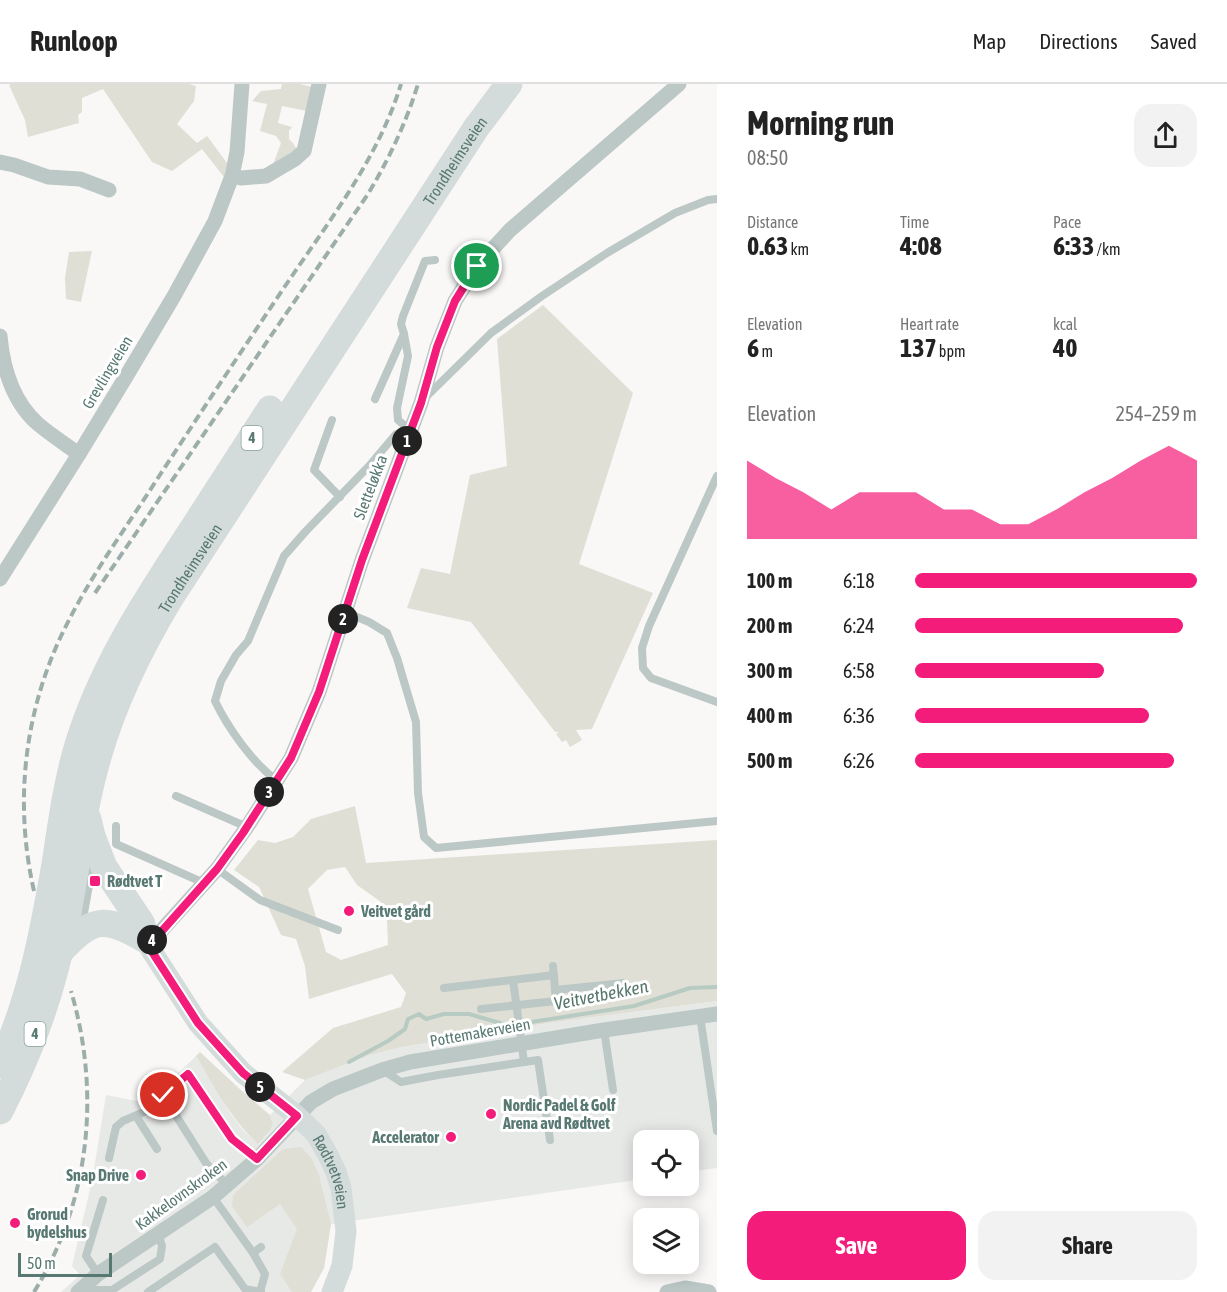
<!DOCTYPE html>
<html lang="en">
<head>
<meta charset="utf-8">
<style>
  body { margin:0; font-family:"Asap Condensed",sans-serif; background:#f2f2f2; color:#222; height:100vh; display:flex; flex-direction:column; font-size:22px; white-space:nowrap }
  * { box-sizing:border-box; margin:0 }
  p { font-size:20px; color:#767676 }
  .icon { flex:none; width:33px; height:33px; fill:none; stroke:currentColor; stroke-width:2; stroke-linecap:round; stroke-linejoin:round }
  .map { position:relative; flex:1; overflow:hidden }
  .details { display:flex; flex-direction:column; background:#fff; width:510px }
  .details>* { flex:none }
  .tools { position:absolute; left:633px; top:1046px; display:grid; gap:12px }
  .tools a { display:grid; place-items:center; width:66px; height:66px; border-radius:12px; background:#fff; box-shadow:0 3px 15px #0003; font-size:30px }
  .scale { position:absolute; left:18px; bottom:15px; width:94px; box-sizing:border-box; padding-left:6px; border:3px solid #587972; border-top:0; font-size:16px; line-height:21px; white-space:nowrap; color:#587972; -webkit-text-stroke:4px #fff; paint-order:stroke }
  .pin { position:absolute; display:grid; place-items:center; width:51px; height:51px; color:#fff; margin:-26px; border:3px solid #fff; border-radius:50%; box-shadow:0 2px 6px #0007 }
  .km { position:absolute; width:30px; height:30px; margin:-15px; border-radius:50%; background:#222; color:#fff; font-size:16px; line-height:30px; text-align:center }
  .round { display:grid; place-items:center; flex:none; width:63px; height:63px; border-radius:18px; background:#f2f2f2 }
  .overview { display:flex; align-items:center; justify-content:space-between; height:102px; padding:0 30px }
  h1 { font-size:33px; font-weight:700; line-height:45px }
  .stats { display:grid; grid-template-columns:repeat(3,1fr); gap:9px; height:102px; padding:6px 30px }
  .stats div { display:grid; align-content:center }
  .stats b { font-size:26px; font-weight:700 }
  .stats small { font-size:16px; font-weight:400 }
  .stats p { font-size:16px }
  .chart { height:168px; padding:12px 30px }
  .chart p { display:flex; justify-content:space-between }
  .chart svg { width:100%; height:108px; margin-top:6px; fill:#f41c7a; opacity:.7 }
  .action { display:flex; gap:12px; margin-top:auto; padding:12px 30px }
  .action a { flex:1; height:69px; border-radius:18px; background:#f41c7a; color:#fff; font-size:24px; font-weight:700; line-height:69px; text-align:center }
  .action a+a { background:#f2f2f2; color:#222 }
  ul { padding:0 30px; list-style:none; font-size:20px }
  li { display:grid; grid-template-columns:96px 72px 1fr; align-items:center; height:45px }
  li i { height:15px; border-radius:8px; background:#f41c7a }
  header { display:flex; align-items:center; gap:36px; box-sizing:border-box; height:84px; padding:0 30px; background:#fff; border-bottom:2px solid #e0e0e0 }
  header strong { font-size:28px }
  nav { display:flex; gap:33px; margin-inline-start:auto; font-size:21px }
  main { display:flex; flex:1; min-height:0 }
  .map>svg:first-child { display:block }
  .built { fill:#e7e9e7 }
  .green { fill:#dfdfd5; fill-rule:evenodd }
  .lines { fill:none; stroke-linecap:round; stroke-linejoin:round }
  .stream { stroke:#b7cbc3; stroke-width:4 }
  .lane { stroke:#bcc8c6; stroke-width:8 }
  .street { stroke:#bcc8c6; stroke-width:15 }
  .secondary { stroke:#d3dcda; stroke-width:21 }
  .highway { stroke:#d3dcda; stroke-width:27 }
  .rail { stroke:#9caeaa; stroke-width:4; stroke-dasharray:9 4.5; stroke-linecap:butt }
  .route-casing { stroke:#fff; stroke-width:12 }
  .route { stroke:#f41c7a; stroke-width:8 }
  .poi-dot { fill:#f41c7a; stroke:#fff; stroke-width:2 }
  .labels { text-anchor:middle; stroke-width:6; stroke-linejoin:round; paint-order:stroke }
  .shield { fill:#fff; stroke:#8aa19c; stroke-width:1.5 }
  .shield-label { font-size:15px; font-weight:bold; fill:#587972 }
  .street-label { font-size:16px; fill:#587972; stroke:#fff }
  .poi-label { font-size:16px; font-weight:bold; fill:#587972; stroke:#fff; text-anchor:start }
  .water-label { font-size:18px; font-style:italic; fill:#58776b; stroke:#fff }
</style>
</head>
<body>
<header>
<strong>Runloop</strong>
<nav><a>Map</a><a>Directions</a><a>Saved</a></nav>
</header>
<main>
<div class="map">
<svg width="717" height="1208" viewBox="0 0 717 1208">
  <rect width="100%" height="100%" fill="#faf8f7"/>
  <path class="built" d="M717 917V1084L689 1088 688 1056H644L643 1095 331 1140 324 1184 311 1208H61L80 1191 72 1182 92 1097 106 1011 147 1019 196 972 230 1029 243 1046 258 1060 273 1040 270 1031 305 996 370 971 402 963 548 939Z"/>
  <g class="green">
    <path d="M11 0H189L196 2 194 17 177 40 197 59 207 52 227 79 224 93 202 65 172 87 152 78 103 5 82 14V28L78 31 79 39 28 53 25 36 9 1Z"/>
    <path d="M282 0H300L312 3V28L282 22 278 39 292 43 289 47V55L293 59 299 69 275 83 274 78 281 59 276 52 260 47 267 20 252 17 261 7 281 5Z"/>
    <path d="M92 167 81 218 66 215 65 194 69 168Z"/>
    <path d="M543 221 633 309 579 480 653 509 592 645 576 646 582 656 570 663 566 656 562 658 556 650 559 648H555L471 538 407 524 421 484 450 490 470 391 507 382 497 255Z"/>
    <path d="M355 722 366 779 717 756V917L548 939 402 963 370 971 305 996 282 988 333 944 401 923 406 909 392 890 309 915 305 882 296 855 281 851 259 803 234 786 258 756 275 759 293 753 311 735ZM345 783 357 801 381 818 387 836 388 861 341 876 326 868 308 805 327 786Z"/>
    <path d="M200 968 242 1007 270 1031 273 1040 269 1047 258 1060C230 1034 215 1004 196 972Z"/>
    <path d="M301 1063 312 1075 319 1091 331 1140 324 1184 311 1208H292L280 1190 297 1145 280 1120 247 1143 232 1122 233 1111 283 1065Z"/>
  </g>
  <g class="lines">
    <g class="stream">
      <path d="M525 939 634 922 690 904 717 903"/>
      <path d="M349 978 388 957 405 945 408 935 419 930 426 935 444 930H469L507 941 513 940"/>
    </g>
    <g class="lane">
      <path d="M426 313 491 249 542 212 607 169 675 129 708 116 717 115"/>
      <path d="M375 315 404 250"/>
      <path d="M332 336 314 386 340 413"/>
      <path d="M410 346 398 336 397 324 408 272 404 250 401 240 403 232 425 177 435 176"/>
      <path d="M717 392 649 542 642 564 643 584 651 594 717 618"/>
      <path d="M345 528 369 538 387 549 397 574 416 638 418 709 424 753 436 764 717 737"/>
      <path d="M276 696C252 678 228 644 215 617L221 597 236 571 248 557 284 472 306 447 369 382 396 350 410 346"/>
      <path d="M176 712 247 743"/>
      <path d="M116 742V760L204 799"/>
      <path d="M217 785 260 816 338 846"/>
      <path d="M82 840 93 779"/>
      <path d="M513 896 524 978 538 976 550 1056"/>
      <path d="M444 904 554 891"/>
      <path d="M555 906 624 899"/>
      <path d="M481 925 556 917 553 882"/>
      <path d="M700 932 717 1047"/>
      <path d="M604 946 613 1006"/>
      <path d="M384 987 401 998 438 991 524 978"/>
      <path d="M163 1011 206 1079 227 1101"/>
      <path d="M136 1032 157 1065"/>
      <path d="M109 1074 116 1043 123 1037 144 1028 188 990 232 1055 257 1075"/>
      <path d="M213 1113 253 1169 265 1190 260 1208"/>
      <path d="M253 1169 261 1163"/>
      <path d="M98 1190 86 1172 103 1116"/>
      <path d="M83 1204 96 1206H112L160 1175 162 1162 158 1150"/>
      <path d="M148 1208 215 1163 245 1205 261 1208"/>
    </g>
    <g class="street">
      <path d="M0 78 14 81 48 93 80 95 109 106"/>
      <path d="M232 92 241 94 266 92 295 75 304 67 319 0"/>
      <path d="M0 252C3 285 12 317 38 340 51 351 65 360 79 370"/>
      <path d="M0 495 79 370 127 291 174 212 215 137 232 92 237 68 242 0"/>
      <path d="M147 860 161 847 217 785 247 743 291 674 319 608 362 476 421 319 437 263 455 217 477 182 510 146 679 0"/>
      <path d="M78 1208 98 1190 213 1113 257 1075 311 1018 333 1005 382 986 410 978 604 946 717 930"/>
      <path d="M667 1208 685 1204 709 1208"/>
    </g>
    <path class="secondary" id="s1" d="M144 855 198 939 243 989 297 1032 316 1050 329 1073 336 1088 341 1104 346 1147 342 1182 332 1208"/>
    <g class="highway">
      <path d="M88 735 92 752 104 783 142 840 144 855"/>
      <path d="M60 868C91 834 104 831 144 855"/>
      <path d="M0 981C30 918 43 849 55 780 61 741 66 702 77 664 100 587 142 522 186 455 214 412 242 369 270 325"/>
      <path id="s2" d="M0 1027C32 965 52 908 66 839 77 784 82 727 98 673 114 617 139 566 169 516L476 44 509 0"/>
    </g>
    <g class="rail">
      <path d="M95 509 368 110C389 75 406 39 418 0"/>
      <path d="M34 807C13 715 25 620 69 536 93 489 125 445 154 400 201 328 248 257 296 186 336 128 380 69 401 0"/>
      <path d="M34 1208C90 1117 101 1009 71 907"/>
    </g>
  </g>
  <g class="lines">
    <defs>
      <path id="route" d="M163 1011 188 990 232 1055 257 1075 297 1032 243 989 198 939 147 860 161 848 217 785 243 749 291 674 319 608 362 476 421 319 437 263 455 217 477 182"/>
    </defs>
    <use href="#route" class="route-casing"/>
    <use href="#route" class="route"/>
  </g>
  <g class="poi-dot">
    <rect x="89" y="791" width="12" height="12" rx="3"/>
    <circle cx="349" cy="827" r="6"/>
    <circle cx="491" cy="1030" r="6"/>
    <circle cx="451" cy="1053" r="6"/>
    <circle cx="141" cy="1091" r="6"/>
    <circle cx="15" cy="1139" r="6"/>
  </g>
  <g class="labels">
    <g class="shield">
      <rect x="241.5" y="342" width="21" height="24" rx="4.5"/>
      <rect x="24.5" y="938" width="21" height="24" rx="4.5"/>
    </g>
    <g class="shield-label">
      <text x="252" y="359">4</text>
      <text x="35" y="955">4</text>
    </g>
    <g class="street-label">
      <text dy="6" stroke="none"><textPath href="#s2" startOffset="1066">Trondheimsveien</textPath></text>
      <text transform="translate(107 288) rotate(-59)" y="6">Grevlingveien</text>
      <text transform="translate(370 403) rotate(-69)" y="6">Sletteløkka</text>
      <text dy="6" stroke="none"><textPath href="#s2" startOffset="580">Trondheimsveien</textPath></text>
      <text transform="translate(480 948) rotate(-10)" y="6">Pottemakerveien</text>
      <text dy="6" stroke="none"><textPath href="#s1" startOffset="304">Rødtvetveien</textPath></text>
      <text transform="translate(181 1110) rotate(-36)" y="6">Kakkelovnskroken</text>
    </g>
    <g class="poi-label">
      <text x="107" y="803">Rødtvet T</text>
      <text x="361" y="833">Veitvet gård</text>
      <text x="503" y="1027">Nordic Padel &amp; Golf<tspan x="503" dy="18">Arena avd Rødtvet</tspan></text>
      <text x="439" y="1059" text-anchor="end">Accelerator</text>
      <text x="129" y="1097" text-anchor="end">Snap Drive</text>
      <text x="27" y="1136">Grorud<tspan x="27" dy="18">bydelshus</tspan></text>
    </g>
    <g class="water-label">
      <text transform="translate(601 911) rotate(-11)" y="6">Veitvetbekken</text>
    </g>
  </g>
</svg>
<div class="tools">
<a><svg class="icon" aria-label="locate" viewBox="0 0 24 24"><circle cx="12" cy="12" r="6"/><path d="M12 2v4M12 18v4M2 12h4M18 12h4"/></svg></a>
<a><svg class="icon" aria-label="layers" viewBox="0 0 24 24"><path d="M12 4l9 5-9 5-9-5zM3 14l9 5 9-5"/></svg></a>
</div>
<div class="scale">50 m</div>
<div class="pin" style="left:477px;top:182px;background:#1e9e55"><svg class="icon" aria-label="arrive" viewBox="0 0 24 24"><path d="M6 21V4h12l-3 4 3 4H6"/></svg></div>
<div class="pin" style="left:163px;top:1011px;background:#d93025"><svg class="icon" aria-label="check" viewBox="0 0 24 24"><path d="M5 12l5 5 9-10"/></svg></div>
<b class="km" style="left:407px;top:357px">1</b>
<b class="km" style="left:343px;top:535px">2</b>
<b class="km" style="left:269px;top:708px">3</b>
<b class="km" style="left:152px;top:856px">4</b>
<b class="km" style="left:260px;top:1003px">5</b>
</div>
<section class="details">
<div class="overview"><div><h1>Morning run</h1><p>08:50</p></div><a class="round"><svg class="icon" aria-label="share" viewBox="0 0 24 24"><path d="M12 15V3M7 8l5-5 5 5M5 13v7h14v-7"/></svg></a></div>
<div class="stats">
<div><p>Distance</p><b>0.63<small> km</small></b></div>
<div><p>Time</p><b>4:08</b></div>
<div><p>Pace</p><b>6:33<small> /km</small></b></div>
</div>
<div class="stats">
<div><p>Elevation</p><b>6<small> m</small></b></div>
<div><p>Heart rate</p><b>137<small> bpm</small></b></div>
<div><p>kcal</p><b>40</b></div>
</div>
<div class="chart"><p><span>Elevation</span>254–259 m</p>
<svg viewBox="0 0 160 44" preserveAspectRatio="none"><path d="M0 44V12L10 19L20 25L30 32L40 25L50 25L60 25L70 32L80 32L90 38L100 38L110 32L120 25L130 19L140 12L150 6L160 12V44z"/></svg>
</div>
<ul>
<li><b>100 m</b>6:18<i style="width:100%"></i></li>
<li><b>200 m</b>6:24<i style="width:95%"></i></li>
<li><b>300 m</b>6:58<i style="width:67%"></i></li>
<li><b>400 m</b>6:36<i style="width:83%"></i></li>
<li><b>500 m</b>6:26<i style="width:92%"></i></li>
</ul>
<div class="action"><a>Save</a><a>Share</a></div>
</section>
</main>
</body>
</html>
